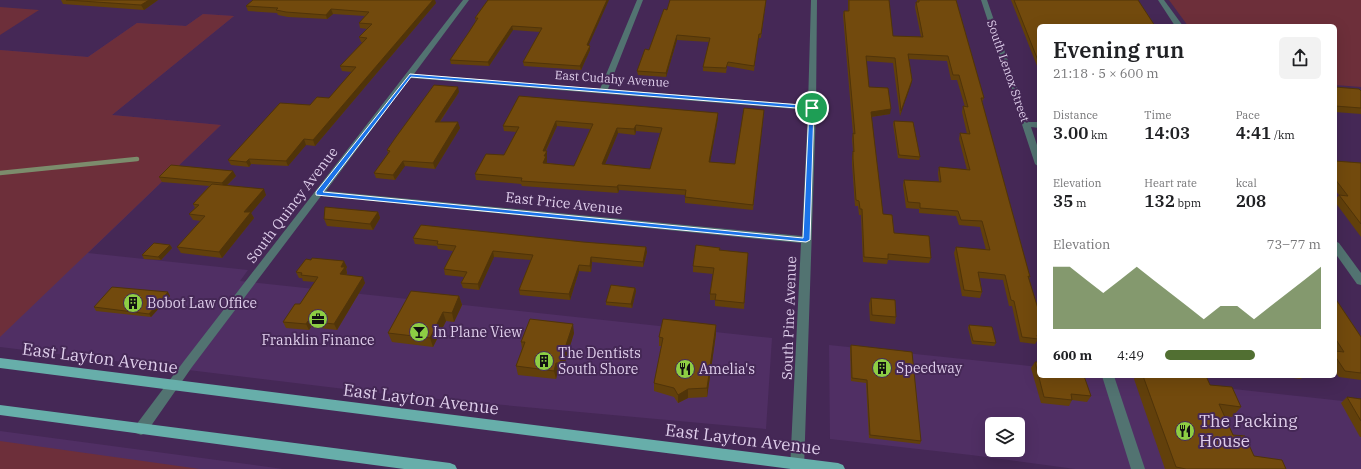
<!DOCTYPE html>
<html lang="en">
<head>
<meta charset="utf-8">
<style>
  body { margin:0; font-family:"IBM Plex Serif",serif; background:#f2f2f2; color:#202124; height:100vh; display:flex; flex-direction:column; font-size:15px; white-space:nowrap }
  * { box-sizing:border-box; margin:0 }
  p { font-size:13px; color:#757577 }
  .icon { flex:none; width:22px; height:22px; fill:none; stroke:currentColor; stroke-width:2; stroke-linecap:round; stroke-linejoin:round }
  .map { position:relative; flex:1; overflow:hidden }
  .side { position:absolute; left:1037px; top:24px; width:300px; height:354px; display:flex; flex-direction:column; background:#fff; border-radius:6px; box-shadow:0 4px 16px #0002 }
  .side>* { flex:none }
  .tools { position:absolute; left:985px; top:417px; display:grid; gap:8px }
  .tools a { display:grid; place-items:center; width:40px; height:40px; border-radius:6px; background:#fff; box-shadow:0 4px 16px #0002; font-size:20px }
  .pin { position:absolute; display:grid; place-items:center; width:34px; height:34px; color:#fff; margin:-17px; border:2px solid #fff; border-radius:50%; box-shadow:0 1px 4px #0007 }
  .round { display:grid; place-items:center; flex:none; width:42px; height:42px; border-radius:6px; background:#f2f2f2 }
  .summary { display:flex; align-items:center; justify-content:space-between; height:68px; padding:0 16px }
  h1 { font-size:22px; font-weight:600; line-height:30px }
  .figures { display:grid; grid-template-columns:repeat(3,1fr); gap:6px; height:68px; padding:4px 16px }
  .figures div { display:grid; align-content:center }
  .figures b { font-size:17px; font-weight:600 }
  .figures small { font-size:11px; font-weight:400 }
  .figures p { font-size:11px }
  .chart { height:112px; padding:8px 16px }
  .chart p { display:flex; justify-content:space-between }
  .chart svg { width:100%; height:72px; margin-top:4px; fill:#516f32; opacity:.7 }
  ul { padding:0 16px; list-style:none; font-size:13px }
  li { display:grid; grid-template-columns:64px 48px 1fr; align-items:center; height:30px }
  li i { height:10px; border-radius:5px; background:#516f32 }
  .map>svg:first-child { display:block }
  .built { fill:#502f64; fill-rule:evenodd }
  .green { fill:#6d2f3a }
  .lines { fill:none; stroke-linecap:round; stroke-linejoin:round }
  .stream { stroke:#7c8c6c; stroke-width:4.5 }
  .minor { fill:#527371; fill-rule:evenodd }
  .major { fill:#67aeaa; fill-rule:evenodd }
  .wall { fill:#62400b; fill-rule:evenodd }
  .shaded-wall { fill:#503409 }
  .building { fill:#724a0d; stroke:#503409; fill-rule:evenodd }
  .route { fill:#1a73e8; stroke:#fff; fill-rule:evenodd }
  .labels { text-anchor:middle; stroke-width:4; stroke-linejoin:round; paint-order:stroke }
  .far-street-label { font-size:12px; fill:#dfceeb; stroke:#452856 }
  .street-label { font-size:14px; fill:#dfceeb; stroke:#452856 }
  .poi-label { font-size:14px; fill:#dfceeb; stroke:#452856; text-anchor:start }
  .near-street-label { font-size:17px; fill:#dfceeb; stroke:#452856 }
  .near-poi-label { font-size:17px; fill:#dfceeb; stroke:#452856; text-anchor:start }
</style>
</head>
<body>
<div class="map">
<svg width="1361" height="469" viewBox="0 0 1361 469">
  <rect width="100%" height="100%" fill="#452856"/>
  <g class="built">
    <path d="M203 14 234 16 112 115 221 125 88 253 248 270 240 281 772 338 766 429 394 395 0 347V50L88 57 137 23 186 26Z"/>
    <path d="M829 345 1039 367V376H1116L1361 403V469H1075L971 455 830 439ZM992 424H1018V450H992Z"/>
    <path d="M0 431 283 469H0Z"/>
  </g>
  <g class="green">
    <path d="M1169 0H1361V87L1335 85V26H1188Z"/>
    <path d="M0 7 39 10 0 35Z"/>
    <path d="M203 14 234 16 112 115 221 125 0 337V50L88 57 137 23 186 26Z"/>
    <path d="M0 441 200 469H0Z"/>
  </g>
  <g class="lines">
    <path class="stream" d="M0 173 137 159"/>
    <g class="minor">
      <path d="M463 0H469L414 74 600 89 637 0H643L608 89 808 105 811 0H817L816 108 804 469H790L801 243 321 196 192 367 146 433 141 435 136 433 135 429 136 425 184 361ZM410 78 808 110 802 236 326 191Z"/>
      <path d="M981 0H987L1029 122H1039V128L1031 127 1039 151V167L1035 164Z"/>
      <path d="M1158 0H1164L1183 26H1175Z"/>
      <path d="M1335 241 1339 243 1361 273V285L1357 284 1335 253Z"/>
      <path d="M1102 376H1114L1145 469H1131Z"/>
    </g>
    <g class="major">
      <path d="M0 358 838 463 843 465 845 469H791L0 368Z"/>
      <path d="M0 405 450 463 455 465 457 469H404L0 415Z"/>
    </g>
  </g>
  <g class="wall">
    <path d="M61 0H158L144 10 63 4Z"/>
    <path d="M488 0 589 45 590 46V50L581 70 524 66 523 62 540 32 513 30 489 66 451 64 450 60 469 32 476 22 475 18Z"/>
    <path d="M766 0 761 38H758L754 71 727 66 726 73 703 71V67L709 42 677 40 666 77 638 75 637 71 649 50 667 10Z"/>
    <path d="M848 0H889L893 36 921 37 915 7 916 2H917V0H956L984 98 982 102 1030 277 1029 279 1039 312V341H1037L1035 344 1020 342 1012 306H1009L1003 280 980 278 982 292 980 298 962 296 954 253 956 247 986 250 980 227 959 225 956 216 919 213V209L906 208 903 185 904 180 939 182 938 173 939 167 967 170 959 139 960 133 967 134 962 112 963 106 965 107 957 80H951L947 61 909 59 912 80 900 116 893 63 866 61 869 87 890 114 871 117 883 214 894 233 931 258 929 263 888 260 887 264 863 262 861 215H859L858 206H855L852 164V157L853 151 852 139 853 133V134L843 15 844 11H848Z"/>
    <path d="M1011 0H1138L1039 26V71Z"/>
    <path d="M436 3 315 146 306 145 288 166 251 164 249 167 231 165 228 160 310 105 329 98 352 72 342 71 340 66 363 43 361 42 359 37 367 29 360 28 359 23 365 16 333 14 327 19 288 17 278 15 277 13 248 11 246 6Z"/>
    <path d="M1335 87 1361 91V114L1335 112Z"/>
    <path d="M459 92 440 122 460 128 435 169 405 166 395 180 376 178 374 173 388 153 387 150Z"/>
    <path d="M519 96 718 118 710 162 735 164 764 110 753 210 685 203V195L619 190 618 193 522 186 521 184 476 180 475 174 504 155 517 132 504 131 503 126ZM557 126 590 129 574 166 546 163 547 162V157L546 151ZM636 131 660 133 650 169 605 164 618 133 635 135Z"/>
    <path d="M894 121 920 157 919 160 898 158 893 124Z"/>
    <path d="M1335 161 1361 163V237L1335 202V200L1339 195 1335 190Z"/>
    <path d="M236 176 227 185 266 195 251 213 254 218 222 258 181 253 177 247 201 221 193 220 189 214 195 208 193 204 209 186 162 182 159 177Z"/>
    <path d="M378 212 380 218 373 230 327 226 324 219Z"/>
    <path d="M413 238 647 252 643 267 592 262 591 272 579 271 570 300 520 295 519 290 531 260 494 257 479 290 463 288 461 283 464 277 445 275 444 269 453 251 438 249 437 246 415 244Z"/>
    <path d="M170 245 172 248 161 260 144 259 142 255Z"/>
    <path d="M720 248V250L748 253 744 309 715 306V300H710V294L713 274 693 272V266Z"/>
    <path d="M311 260 347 267 346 269 347 273 346 275 365 283 337 330 311 327 309 330 286 328 283 322 300 304 315 282 303 281 302 278H299L296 272Z"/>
    <path d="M635 288 636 291 632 308 606 305V302Z"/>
    <path d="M170 296 151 317 96 311 94 307Z"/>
    <path d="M459 296 462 305 454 322 446 321 433 347 392 342 388 333Z"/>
    <path d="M871 298 896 317 895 324 870 321 869 304Z"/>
    <path d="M1335 298 1361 337V380L1339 377 1335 372Z"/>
    <path d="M716 325V334L707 397 688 398 678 403 674 397 654 391V383L662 346H659V337Z"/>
    <path d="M969 325 996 343 994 346 972 344 968 328Z"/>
    <path d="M574 333 562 372 558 371 556 379 518 375 516 366 522 349 521 342Z"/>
    <path d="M851 345 921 441 920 444 869 438 866 383 851 381 850 348Z"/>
    <path d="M1035 362 1091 396 1087 402 1072 400 1069 406 1041 403 1031 368Z"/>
    <path d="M1136 376H1206L1210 385 1241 407 1232 417 1225 416 1233 435 1254 456 1286 469H1165L1134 379Z"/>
    <path d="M1278 376H1303L1301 379Z"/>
    <path d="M1347 397 1361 399V437H1360L1341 403Z"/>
  </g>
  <g class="shaded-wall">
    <path d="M149 0H158L144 10 141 5Z"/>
    <path d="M433 0H435L436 3 315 146 313 140Z"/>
    <path d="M607 0H609L587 49V45Z"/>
    <path d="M331 9 333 14 327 19 326 15Z"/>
    <path d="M512 26 513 30 489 66 488 62Z"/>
    <path d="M677 35V40L666 77V73Z"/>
    <path d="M590 46V50L581 70 580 66Z"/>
    <path d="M912 80 911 85 900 116 901 111Z"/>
    <path d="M458 87 459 92 436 127 435 122Z"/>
    <path d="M891 109 890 114 870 117 871 112Z"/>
    <path d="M718 113V118L709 168V162Z"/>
    <path d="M556 121 557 126 543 156V151Z"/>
    <path d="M458 122 460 128 435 169 433 163Z"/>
    <path d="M636 125V131L635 135 634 129Z"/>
    <path d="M617 128 618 133 603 169 602 164Z"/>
    <path d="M304 139 306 145 288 166 286 161Z"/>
    <path d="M547 151V162L544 168 543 163 544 156Z"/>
    <path d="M249 159 251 164 249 167 246 162Z"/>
    <path d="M403 161 405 166 395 180 393 175Z"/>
    <path d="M233 171 236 176 224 188 222 183Z"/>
    <path d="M618 185 619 190 618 193 617 187Z"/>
    <path d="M264 189 266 195 251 213 254 218 222 258 219 252 244 212Z"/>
    <path d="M378 212 380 218 373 230 370 224Z"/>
    <path d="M170 245 172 248 161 260 158 257Z"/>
    <path d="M646 247 647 252 643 267V262Z"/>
    <path d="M493 251 494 257 479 290 478 284Z"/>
    <path d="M591 257 592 262 591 272 590 266Z"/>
    <path d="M344 261 347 267 346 269 347 273 343 280 340 274 341 267Z"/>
    <path d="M579 265V271L570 300 569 294Z"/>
    <path d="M363 277 365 283 337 330 334 324Z"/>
    <path d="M635 288 636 291 632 308 631 304Z"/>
    <path d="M168 292 170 296 151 317 149 314Z"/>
    <path d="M459 296 462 305 454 322 452 313Z"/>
    <path d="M443 312 446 321 433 347 430 338Z"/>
    <path d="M308 321 311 327 309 330 306 324Z"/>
    <path d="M573 324 574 333 562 372 560 363Z"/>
    <path d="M716 325V334L707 397V388Z"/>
    <path d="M556 363 558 371 556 379 554 371Z"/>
    <path d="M688 389V398L678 403V395Z"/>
  </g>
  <g class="building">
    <path d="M66 0H149L141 5Z"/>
    <path d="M253 0H433L313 140 304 139 286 161 249 159 246 162 228 160 280 103 310 105 317 97 329 98 356 67 340 66 367 38 359 37 372 24 359 23 369 12 331 9 326 15 286 12 276 10 278 8 246 6Z"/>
    <path d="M488 0H607L587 45 590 46 580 66 523 62 542 28 512 26 488 62 450 60 469 32 478 18H475Z"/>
    <path d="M670 0H766L761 34H759L754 66 728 62 726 68 703 67 710 38 677 35 666 73 637 71 645 49 649 50 664 9 667 10Z"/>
    <path d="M849 0H889L893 36 923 37 916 2H919V0H956L984 98H981L1030 277 1028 276 1039 312V335H1037L1038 339 1022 337 1014 301 1011 300 1005 275 978 272 982 292 964 290 956 247 990 250 982 221 961 220 958 211 920 208V203L908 202 904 180 941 182 939 167 970 170 960 133 970 134 963 106 968 107 959 75H953L948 56 908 54 912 80 901 111 895 58 866 56 869 87 888 88 891 109 871 112 883 214 892 215 894 233 929 236 931 258 888 254V259L864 257 862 209H860L859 201 856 200 853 159V151L854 152 853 133 855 134 844 11H849Z"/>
    <path d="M1014 0H1138L1155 26H1039V63Z"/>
    <path d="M434 85 458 87 435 122H458L433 163 403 161 393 175 374 173 390 151 387 150 396 137Z"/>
    <path d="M1335 87 1359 89 1361 91V108L1335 106Z"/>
    <path d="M519 96 718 113 709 162 735 164 744 108 764 110 753 205 685 197 686 190 618 185 617 187 521 181 522 178 475 174 486 154 504 155 519 127 503 126ZM556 121 593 124 574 166 543 163 546 156H544L547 151H543ZM636 125 662 128 650 169 602 164 617 128 634 129Z"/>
    <path d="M894 121 913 122 920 157 899 155Z"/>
    <path d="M1335 161 1361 163V224L1339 195 1348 196 1335 179Z"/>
    <path d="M171 165 233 171 222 183 159 177Z"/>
    <path d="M212 184 264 189 244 212H251L219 252 177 247 205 216 189 214 199 205 193 204Z"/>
    <path d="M325 207 378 212 370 224 324 219Z"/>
    <path d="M421 225 583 242 646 247 643 262 591 257 590 266 579 265 569 294 519 290 533 255 493 251 478 284 461 283 467 272 444 269 456 246 437 244 438 241 413 238Z"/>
    <path d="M154 243 170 245 158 257 142 255Z"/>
    <path d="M696 245 720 248 719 250 748 253 744 303 715 300 716 294H710L714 268 693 266Z"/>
    <path d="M312 258 344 261 341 267H345L340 274 363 277 334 324 308 321 306 324 283 322 295 304H300L318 277 301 275 302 273 296 272 306 259 311 260Z"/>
    <path d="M611 285 635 288 631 304 606 302Z"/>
    <path d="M112 287 168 292 149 314 94 307Z"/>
    <path d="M411 291 459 296 452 313 443 312 430 338 388 333Z"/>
    <path d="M871 298 895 300 896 317 872 315Z"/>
    <path d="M1335 298 1361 337V373L1345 371 1335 356V351L1344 352 1335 338Z"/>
    <path d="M530 319 573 324 560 363H556L554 371 516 366 525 342H521Z"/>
    <path d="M663 319 716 325 707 388 688 389 678 395 674 388 654 383 663 338 659 337Z"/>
    <path d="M969 325 992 327 996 343 973 341Z"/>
    <path d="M851 345 912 352 921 441 870 435 867 380 852 378Z"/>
    <path d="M1035 362H1039V376H1084L1091 396 1071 394 1072 400 1044 397Z"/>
    <path d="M1143 376H1206L1210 385 1232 387 1241 407 1219 404 1233 435 1245 436 1254 456 1282 460 1286 469H1186L1176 467Z"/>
    <path d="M1347 397 1361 399V421Z"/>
  </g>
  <path class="route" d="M410 74 814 106 810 240 806 242 316 195V192ZM411 77 809 109 803 238 323 192Z"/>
  <defs>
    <symbol id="building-disc" viewBox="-11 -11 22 22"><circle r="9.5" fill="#8dce44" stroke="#452856"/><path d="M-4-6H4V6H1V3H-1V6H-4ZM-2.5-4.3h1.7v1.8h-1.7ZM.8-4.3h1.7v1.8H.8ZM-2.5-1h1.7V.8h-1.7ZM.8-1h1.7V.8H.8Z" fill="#111"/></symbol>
    <symbol id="office-disc" viewBox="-11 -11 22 22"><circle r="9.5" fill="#8dce44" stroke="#452856"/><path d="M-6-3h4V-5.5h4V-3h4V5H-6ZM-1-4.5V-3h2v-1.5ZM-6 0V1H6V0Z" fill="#111"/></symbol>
    <symbol id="bar-disc" viewBox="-11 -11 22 22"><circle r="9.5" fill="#8dce44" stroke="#452856"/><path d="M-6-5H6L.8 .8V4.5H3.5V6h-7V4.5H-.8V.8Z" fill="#111"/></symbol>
    <symbol id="restaurant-disc" viewBox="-11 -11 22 22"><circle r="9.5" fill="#8dce44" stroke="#452856"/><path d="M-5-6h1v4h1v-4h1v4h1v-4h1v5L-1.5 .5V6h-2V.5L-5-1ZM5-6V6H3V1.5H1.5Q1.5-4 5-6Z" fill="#111"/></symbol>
  </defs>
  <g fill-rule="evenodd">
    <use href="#building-disc" x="122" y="292" width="22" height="22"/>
    <use href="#office-disc" x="307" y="308" width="22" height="22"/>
    <use href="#bar-disc" x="408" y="321" width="22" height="22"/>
    <use href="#building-disc" x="533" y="350" width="22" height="22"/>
    <use href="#building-disc" x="871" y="357" width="22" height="22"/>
    <use href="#restaurant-disc" x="674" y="358" width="22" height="22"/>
    <use href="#restaurant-disc" x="1174" y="420" width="22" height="22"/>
  </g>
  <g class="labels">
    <g class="far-street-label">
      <text transform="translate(1008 71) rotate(71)" y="4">South Lenox Street</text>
      <text transform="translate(612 79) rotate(4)" y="4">East Cudahy Avenue</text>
    </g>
    <g class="street-label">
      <text transform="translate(564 203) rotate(6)" y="5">East Price Avenue</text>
      <text transform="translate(292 205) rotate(-53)" y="5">South Quincy Avenue</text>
      <text transform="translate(789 318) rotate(-88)" y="5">South Pine Avenue</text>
    </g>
    <g class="poi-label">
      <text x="147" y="308">Bobot Law Office</text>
      <text x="433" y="337">In Plane View</text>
      <text x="318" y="345" text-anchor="middle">Franklin Finance</text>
      <text x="558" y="358">The Dentists<tspan x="558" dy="16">South Shore</tspan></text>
      <text x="896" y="373">Speedway</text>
      <text x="699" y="374">Amelia's</text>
    </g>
    <g class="near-street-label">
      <text transform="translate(100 358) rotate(7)" y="6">East Layton Avenue</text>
      <text transform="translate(421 399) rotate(7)" y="6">East Layton Avenue</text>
      <text transform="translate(743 439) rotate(7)" y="6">East Layton Avenue</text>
    </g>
    <g class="near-poi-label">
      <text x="1199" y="427">The Packing<tspan x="1199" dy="20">House</tspan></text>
    </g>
  </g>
</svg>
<div class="tools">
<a><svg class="icon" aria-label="layers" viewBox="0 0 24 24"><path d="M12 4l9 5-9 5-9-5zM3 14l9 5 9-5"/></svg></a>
</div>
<div class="pin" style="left:812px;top:108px;background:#1e9e55"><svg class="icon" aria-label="arrive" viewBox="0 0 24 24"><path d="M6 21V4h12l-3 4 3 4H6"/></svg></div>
<section class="side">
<div class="summary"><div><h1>Evening run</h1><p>21:18 · 5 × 600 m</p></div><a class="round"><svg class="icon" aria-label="share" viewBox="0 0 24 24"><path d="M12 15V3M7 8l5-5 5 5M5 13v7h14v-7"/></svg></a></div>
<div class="figures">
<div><p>Distance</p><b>3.00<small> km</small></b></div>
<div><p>Time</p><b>14:03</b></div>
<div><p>Pace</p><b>4:41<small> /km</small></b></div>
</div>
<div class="figures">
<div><p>Elevation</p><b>35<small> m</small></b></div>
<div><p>Heart rate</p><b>132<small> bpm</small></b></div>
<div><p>kcal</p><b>208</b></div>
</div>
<div class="chart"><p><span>Elevation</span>73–77 m</p>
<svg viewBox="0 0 160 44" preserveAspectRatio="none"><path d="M0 44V6L10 6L20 14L30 22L40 14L50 6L60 14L70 22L80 30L90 38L100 30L110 30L120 38L130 30L140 22L150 14L160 6V44z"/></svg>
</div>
<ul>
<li><b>600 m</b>4:49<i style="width:58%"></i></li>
</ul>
</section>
</div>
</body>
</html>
